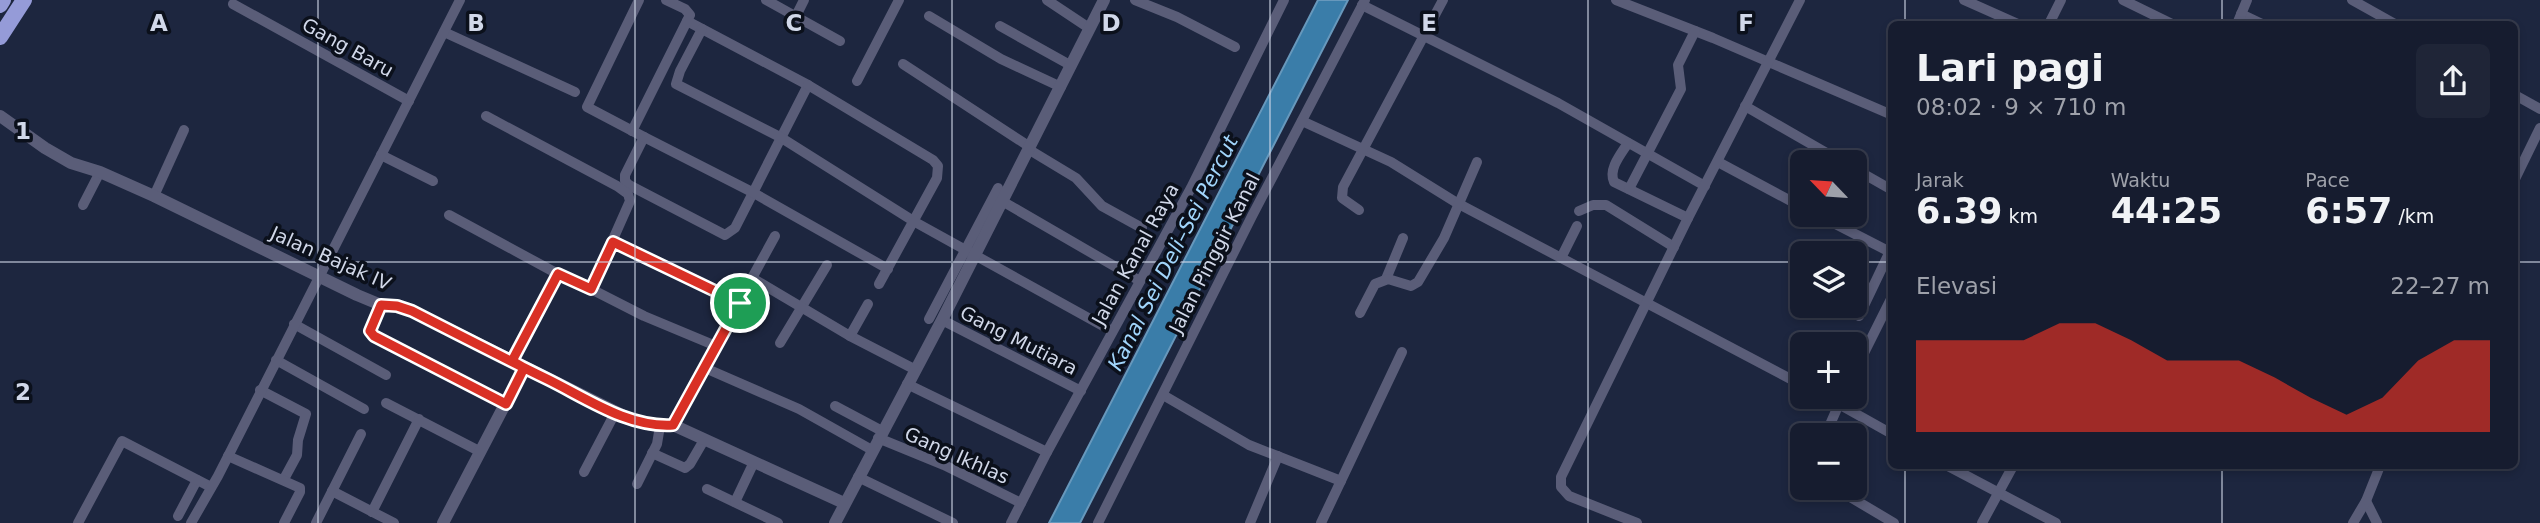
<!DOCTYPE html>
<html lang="id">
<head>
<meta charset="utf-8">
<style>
  body { margin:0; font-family:"DejaVu Sans",sans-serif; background:#1f2537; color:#f1f3f6; height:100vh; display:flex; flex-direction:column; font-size:26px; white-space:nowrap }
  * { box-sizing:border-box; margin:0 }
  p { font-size:23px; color:#9ea1aa }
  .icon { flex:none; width:38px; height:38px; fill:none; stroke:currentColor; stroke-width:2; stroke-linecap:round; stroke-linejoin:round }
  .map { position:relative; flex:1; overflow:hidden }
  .panel { position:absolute; left:1888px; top:21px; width:630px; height:448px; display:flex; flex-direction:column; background:#161c2f; border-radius:10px; box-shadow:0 4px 10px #0003,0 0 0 2px #353a4b }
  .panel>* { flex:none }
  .needle { width:46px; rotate:295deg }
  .buttons { position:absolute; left:1790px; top:150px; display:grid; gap:14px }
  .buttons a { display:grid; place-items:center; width:77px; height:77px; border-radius:10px; background:#161c2f; box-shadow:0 4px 10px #0003,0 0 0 2px #353a4b; font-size:35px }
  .pin { position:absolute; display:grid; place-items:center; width:60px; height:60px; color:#fff; margin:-30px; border:4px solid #fff; border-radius:50%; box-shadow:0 2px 7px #0007 }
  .round { display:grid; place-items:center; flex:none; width:74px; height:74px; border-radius:10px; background:#1f2537 }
  .summary { display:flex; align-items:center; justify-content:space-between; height:119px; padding:0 28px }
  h1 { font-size:38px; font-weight:700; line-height:52px }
  .metrics { display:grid; grid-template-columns:repeat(3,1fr); gap:10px; height:119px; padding:7px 28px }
  .metrics div { display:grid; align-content:center }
  .metrics b { font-size:35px; font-weight:700 }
  .metrics small { font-size:19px; font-weight:400 }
  .metrics p { font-size:19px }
  .chart { height:196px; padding:14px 28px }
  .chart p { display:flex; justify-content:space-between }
  .chart svg { width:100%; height:126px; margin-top:7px; fill:#d93025; opacity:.7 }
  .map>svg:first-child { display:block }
  .water { fill:#3a7da9; stroke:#6798bc; stroke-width:2 }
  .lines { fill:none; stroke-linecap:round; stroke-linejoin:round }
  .minor { stroke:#5a5d78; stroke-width:10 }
  .tertiary { stroke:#5a5d78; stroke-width:12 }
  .trunk { stroke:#959bd8; stroke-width:16 }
  .route-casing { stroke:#fff; stroke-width:14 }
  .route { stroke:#d93025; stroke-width:9 }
  .grid { fill:none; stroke:#d1d8e9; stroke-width:2; stroke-opacity:0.55 }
  .labels { text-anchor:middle; stroke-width:7; stroke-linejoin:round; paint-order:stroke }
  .street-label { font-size:19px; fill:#d1d8e9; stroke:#0b101b }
  .water-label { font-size:21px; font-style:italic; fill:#a1d5fb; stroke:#0b101b }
  .grid-label { font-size:23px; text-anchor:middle; font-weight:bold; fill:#d1d8e9; stroke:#0b101b; stroke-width:7; stroke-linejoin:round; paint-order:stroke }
</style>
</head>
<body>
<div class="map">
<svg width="2540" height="523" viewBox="0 0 2540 523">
  <rect width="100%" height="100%" fill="#1d263f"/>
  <path class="water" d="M1318 0H1348L1080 523H1049Z"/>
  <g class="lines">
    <g class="minor">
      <path d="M639 0 587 107 644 137 625 175V181L629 185 725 235 735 228 808 85 687 21"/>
      <path d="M766 0 840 41"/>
      <path d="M1047 0 1089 28"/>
      <path d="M1135 0 1177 17 1235 47"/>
      <path d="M1616 0 1713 38 1892 115"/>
      <path d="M1964 0 2018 24"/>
      <path d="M2123 0 2172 24"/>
      <path d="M2352 0 2395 24"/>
      <path d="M233 4 409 101"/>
      <path d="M1362 5 1558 103 1705 186"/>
      <path d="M2241 14 2262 24"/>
      <path d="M796 16 804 0"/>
      <path d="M929 16 1001 59 1061 87"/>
      <path d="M2049 24 2061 0"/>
      <path d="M2237 24 2247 0"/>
      <path d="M1000 26 1070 65"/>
      <path d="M702 29 680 71 676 84 780 137 915 222 1112 331"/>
      <path d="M444 32 575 92"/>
      <path d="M903 64 1030 147"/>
      <path d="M857 81 899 0"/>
      <path d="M808 85 933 160 938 166 937 178 879 284"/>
      <path d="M2515 95 2540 109"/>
      <path d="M1745 106 1844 163"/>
      <path d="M486 116 617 186 628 194 630 201 591 289 558 274 512 361"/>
      <path d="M1302 121 1391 162 1457 203 1802 385"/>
      <path d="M632 131 690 15 685 9 666 0"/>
      <path d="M644 137 752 192 888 269"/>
      <path d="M1628 143C1621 154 1608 169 1614 182L1688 218"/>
      <path d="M1028 149 1076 178 1102 206 1142 228"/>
      <path d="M381 155 433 181"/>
      <path d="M1718 162 1802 207"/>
      <path d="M1855 169 1892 190"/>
      <path d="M2515 179 2540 128"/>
      <path d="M1629 189 1681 89 1678 65 1695 31"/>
      <path d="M154 196 184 130"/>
      <path d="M1002 201 1140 281"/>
      <path d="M83 205 100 172"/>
      <path d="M1359 210 1342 198 1343 187 1443 0"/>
      <path d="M1579 211 1593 205H1606L1674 247"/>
      <path d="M449 215 558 274"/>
      <path d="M1818 215 1890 252"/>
      <path d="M613 242 740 303"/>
      <path d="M1561 258 1577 226"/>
      <path d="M752 278 775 236"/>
      <path d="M1386 279 1403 238"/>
      <path d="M591 289 644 316 716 346"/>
      <path d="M381 305 370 329 371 335 506 404"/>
      <path d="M1360 313 1375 284 1388 279 1411 286 1418 282 1444 238 1477 162"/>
      <path d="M1859 316 1892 247"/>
      <path d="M929 319 998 188"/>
      <path d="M942 320 1081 391"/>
      <path d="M294 324 386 375"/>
      <path d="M850 336 916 370"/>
      <path d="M780 343 827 265"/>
      <path d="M276 360 364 409"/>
      <path d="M705 368 799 409 872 450"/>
      <path d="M1855 371 1892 297"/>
      <path d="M907 384 1047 452"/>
      <path d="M260 390 306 414 298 440 297 455 284 479"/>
      <path d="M1163 395 1249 445 1341 481"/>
      <path d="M1826 397 1892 434"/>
      <path d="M386 403 479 451"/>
      <path d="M835 406 882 431"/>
      <path d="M673 425 752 278 850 336 868 304"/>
      <path d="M1825 436 1842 397"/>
      <path d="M878 438 944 465 1021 503"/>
      <path d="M652 453 685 468 690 464 704 440"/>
      <path d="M228 456 300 488V492L284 523"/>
      <path d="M1948 466 2056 523"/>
      <path d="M584 472 615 413"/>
      <path d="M858 477 953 523"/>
      <path d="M637 484 657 444 660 426"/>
      <path d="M1835 488 1894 523"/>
      <path d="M707 489 778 523"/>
      <path d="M332 491 394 523"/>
      <path d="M2366 501 2377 523"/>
      <path d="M735 502 754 462"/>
      <path d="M372 512 419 419"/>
      <path d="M178 516 197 480"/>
      <path d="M78 523 122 441 211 487"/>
      <path d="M191 523 218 476 460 0"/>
      <path d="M316 523 361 434"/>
      <path d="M1011 523 1047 452 1191 188 1284 0"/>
      <path d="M1098 523 1252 216 1365 0"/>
      <path d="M1250 523 1278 456"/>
      <path d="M1321 523 1402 352"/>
      <path d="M1637 523 1569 496 1561 487V477L1688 218 1800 0"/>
      <path d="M1982 523 2013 466"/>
      <path d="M2353 523 2366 501 2380 466"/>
    </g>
    <g class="tertiary">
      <path d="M0 116 45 148 71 163 100 172 154 196 357 295 381 305 397 306 412 311 628 418 651 425H673L844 503"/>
      <path d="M443 523 524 368"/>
      <path d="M835 523 942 320 1104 0"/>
    </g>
    <g class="trunk">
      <path d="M0 5 3 0"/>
      <path d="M0 37 24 0"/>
    </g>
  </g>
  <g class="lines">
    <defs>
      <path id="route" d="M740 303 673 425C628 428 586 398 547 379 502 357 457 334 412 311L397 306 381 305 370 331 374 336 506 404 524 368 512 361 558 274 591 289 613 242 740 303"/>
    </defs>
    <use href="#route" class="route-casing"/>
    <use href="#route" class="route"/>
  </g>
  <path class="grid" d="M318 0V523M635 0V523M952 0V523M1270 0V523M1588 0V523M1905 0V24M2222 0V24M0 262H1802M1855 262H1892M2515 262H2540M1905 466V523M2222 466V523"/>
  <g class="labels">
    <g class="street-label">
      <text transform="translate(348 47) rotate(29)" y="7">Gang Baru</text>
      <text transform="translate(1214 253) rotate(-63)" y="7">Jalan Pinggir Kanal</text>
      <text transform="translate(1135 254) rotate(-61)" y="7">Jalan Kanal Raya</text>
      <text transform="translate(331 258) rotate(24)" y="7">Jalan Bajak IV</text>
      <text transform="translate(1019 340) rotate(27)" y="7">Gang Mutiara</text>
      <text transform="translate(957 455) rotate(24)" y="7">Gang Ikhlas</text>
    </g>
    <g class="water-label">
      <text transform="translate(1173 253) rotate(-63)" y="7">Kanal Sei Deli–Sei Percut</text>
    </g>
  </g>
  <g class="grid-label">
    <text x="159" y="31">A</text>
    <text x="476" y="31">B</text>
    <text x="794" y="31">C</text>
    <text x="1111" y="31">D</text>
    <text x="1429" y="31">E</text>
    <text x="1746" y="31">F</text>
    <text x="23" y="139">1</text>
    <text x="23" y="400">2</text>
  </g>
</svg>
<div class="buttons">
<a><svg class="needle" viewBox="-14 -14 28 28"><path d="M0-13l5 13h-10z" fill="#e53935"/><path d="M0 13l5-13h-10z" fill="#9ea1aa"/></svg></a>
<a><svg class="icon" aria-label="layers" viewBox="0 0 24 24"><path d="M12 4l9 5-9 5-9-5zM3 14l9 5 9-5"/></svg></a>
<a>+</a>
<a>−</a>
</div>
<div class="pin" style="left:740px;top:303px;background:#1e9e55"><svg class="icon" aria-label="arrive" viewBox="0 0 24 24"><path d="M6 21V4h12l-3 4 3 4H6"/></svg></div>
<section class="panel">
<div class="summary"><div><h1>Lari pagi</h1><p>08:02 · 9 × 710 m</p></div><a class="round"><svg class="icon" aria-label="share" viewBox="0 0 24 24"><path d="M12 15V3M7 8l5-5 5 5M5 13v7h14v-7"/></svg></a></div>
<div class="metrics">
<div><p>Jarak</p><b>6.39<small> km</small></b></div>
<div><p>Waktu</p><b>44:25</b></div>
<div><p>Pace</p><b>6:57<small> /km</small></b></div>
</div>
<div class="chart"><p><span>Elevasi</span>22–27 m</p>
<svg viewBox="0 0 160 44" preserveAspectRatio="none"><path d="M0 44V12L10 12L20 12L30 12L40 6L50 6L60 12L70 19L80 19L90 19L100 25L110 32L120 38L130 32L140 19L150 12L160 12V44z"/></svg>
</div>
</section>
</div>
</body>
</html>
